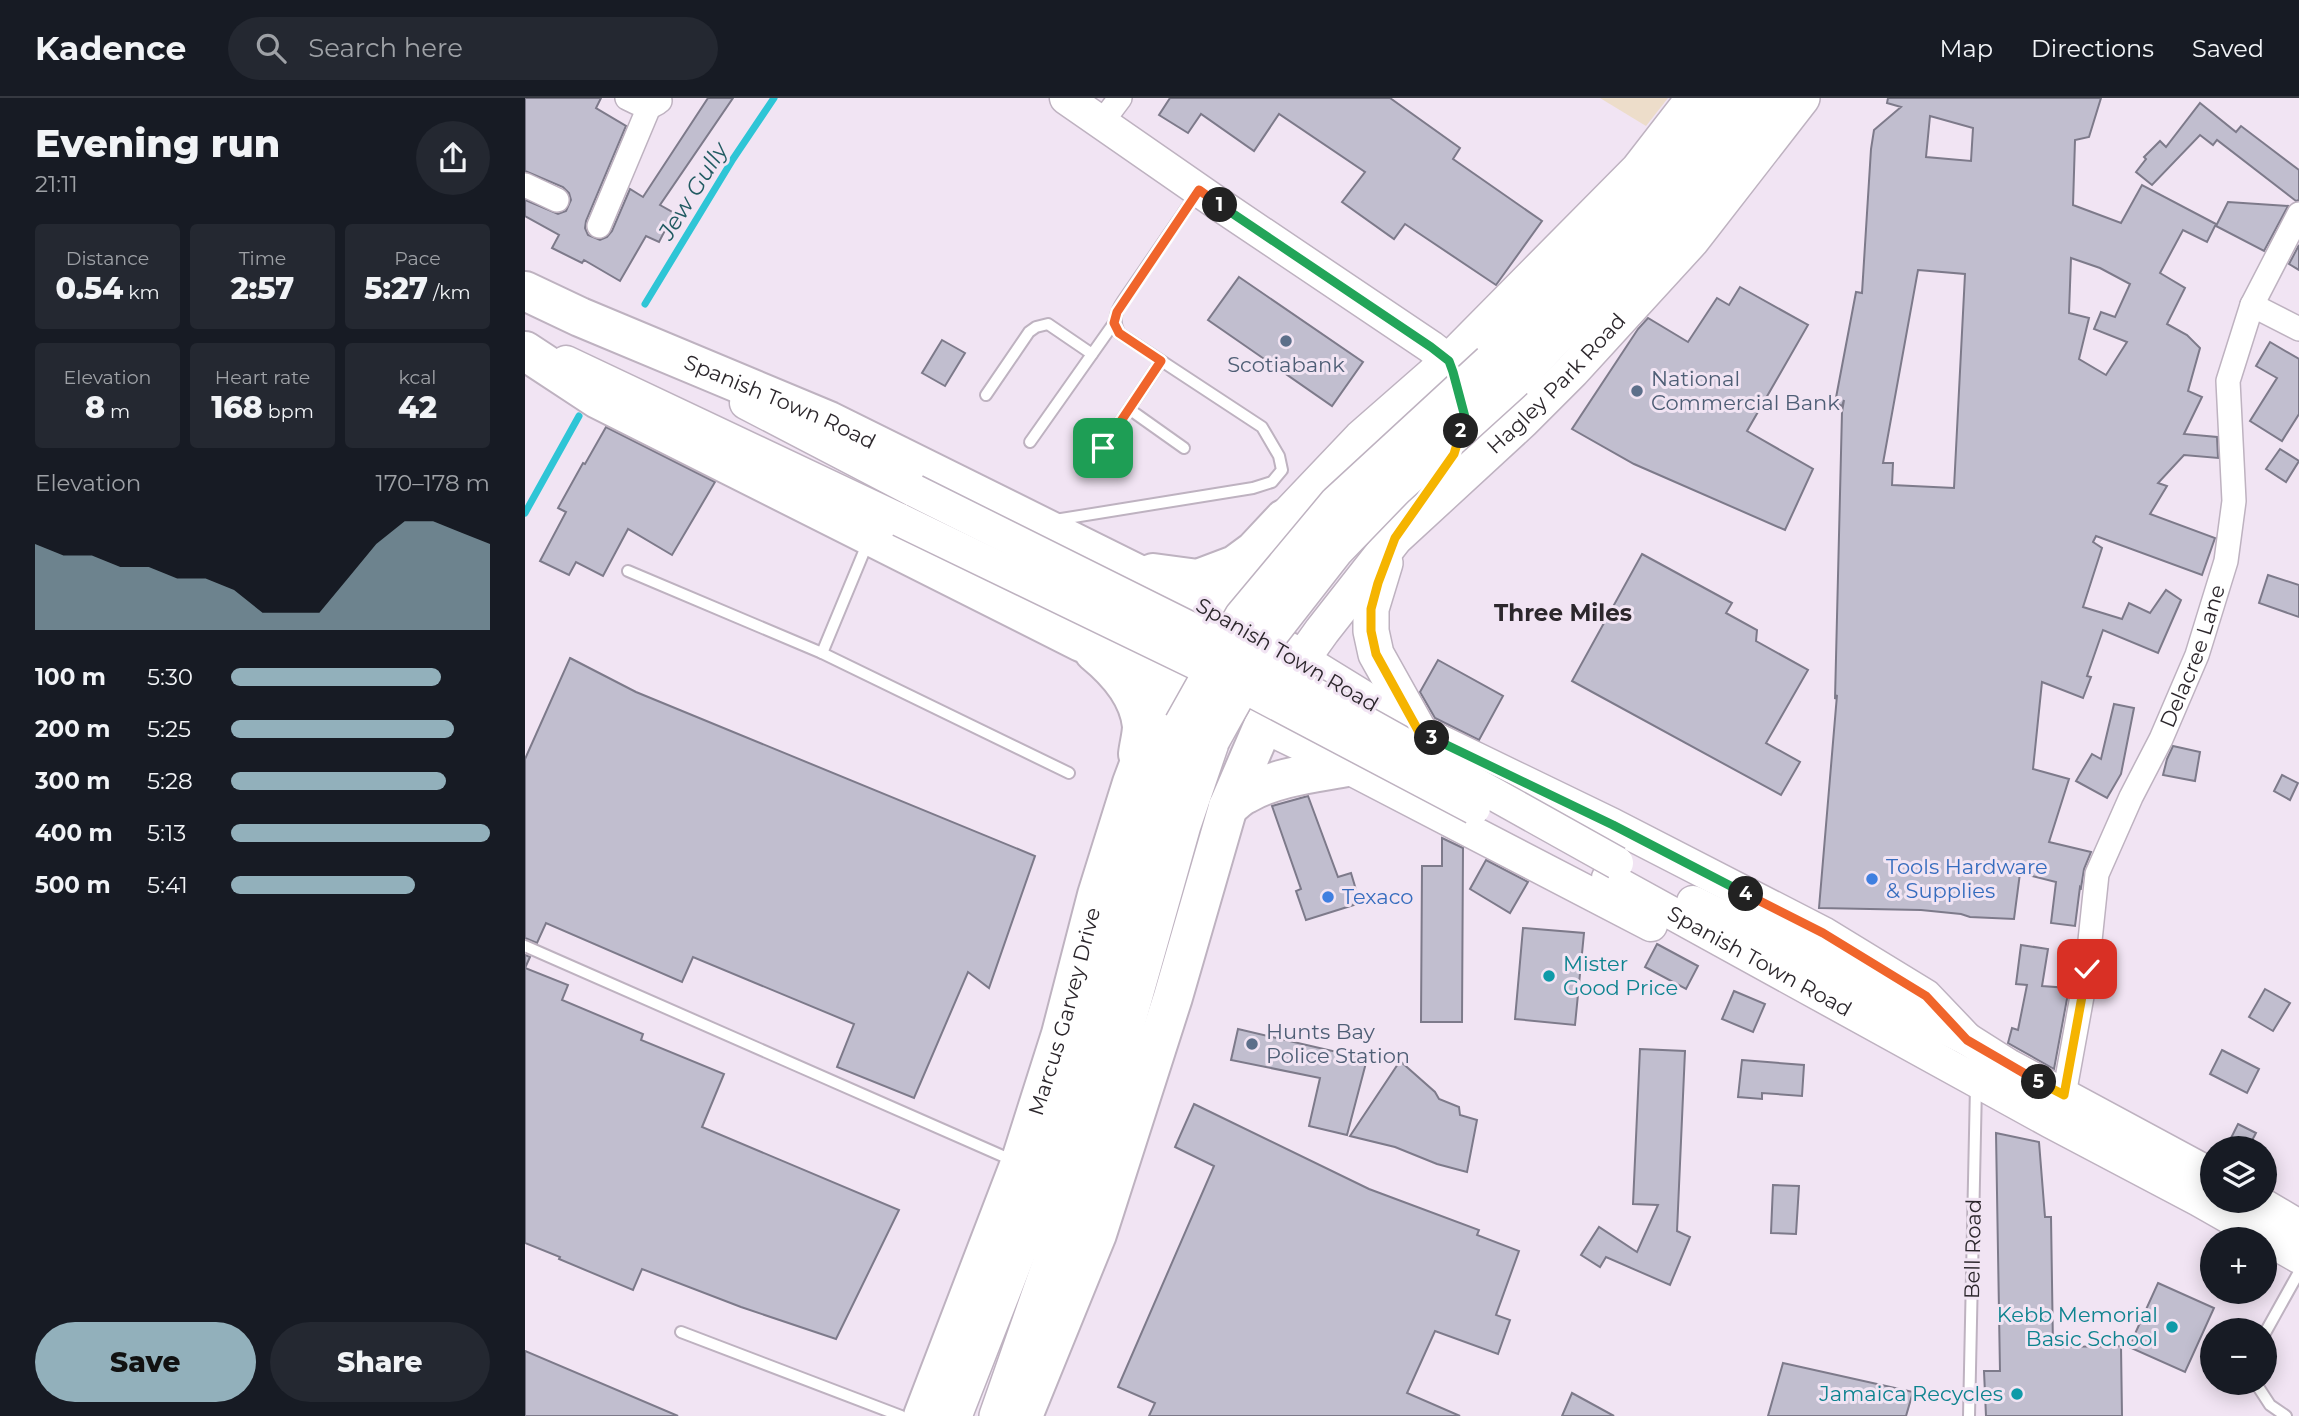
<!DOCTYPE html>
<html lang="en">
<head>
<meta charset="utf-8">
<style>
  body { margin:0; font-family:Montserrat,sans-serif; background:#242831; color:#f1f3f6; height:100vh; display:flex; flex-direction:column; font-size:26px; white-space:nowrap }
  * { box-sizing:border-box; margin:0 }
  p { font-size:23px; color:#9ea1a6 }
  .icon { flex:none; width:38px; height:38px; fill:none; stroke:currentColor; stroke-width:2; stroke-linecap:round; stroke-linejoin:round }
  .map { position:relative; flex:1; overflow:hidden }
  .details { display:flex; flex-direction:column; background:#171b24; width:525px }
  .details>* { flex:none }
  .controls { position:absolute; left:1675px; top:1038px; display:grid; gap:14px }
  .controls a { display:grid; place-items:center; width:77px; height:77px; border-radius:50%; background:#171b24; box-shadow:0 4px 18px #0003; font-size:35px }
  .pin { position:absolute; display:grid; place-items:center; width:60px; height:60px; color:#fff; margin:-30px; border-radius:14px; box-shadow:0 4px 10px #0006 }
  .km { position:absolute; width:35px; height:35px; margin:-18px; border-radius:50%; background:#222; color:#fff; font-size:19px; line-height:35px; text-align:center }
  .round { display:grid; place-items:center; flex:none; width:74px; height:74px; border-radius:37px; background:#242831 }
  .overview { display:flex; align-items:center; justify-content:space-between; height:119px; padding:0 35px }
  h1 { font-size:38px; font-weight:800; line-height:52px }
  .metrics { display:grid; grid-template-columns:repeat(3,1fr); gap:10px; height:119px; padding:7px 35px }
  .metrics div { display:grid; align-content:center; border-radius:7px; background:#242831; text-align:center }
  .metrics b { font-size:30px; font-weight:800 }
  .metrics small { font-size:19px; font-weight:400 }
  .metrics p { font-size:19px }
  .chart { height:196px; padding:14px 35px }
  .chart p { display:flex; justify-content:space-between }
  .chart svg { width:100%; height:126px; margin-top:7px; fill:#92b0bb; opacity:.7 }
  .action { display:flex; gap:14px; margin-top:auto; padding:14px 35px }
  .action a { flex:1; height:80px; border-radius:42px; background:#92b0bb; color:#111; font-size:28px; font-weight:800; line-height:80px; text-align:center }
  .action a+a { background:#242831; color:#f1f3f6 }
  ul { padding:0 35px; list-style:none; font-size:23px }
  li { display:grid; grid-template-columns:112px 84px 1fr; align-items:center; height:52px }
  li i { height:18px; border-radius:9px; background:#92b0bb }
  header { display:flex; align-items:center; gap:42px; box-sizing:border-box; height:98px; padding:0 35px; background:#171b24; border-bottom:2px solid #363941 }
  header strong { font-size:33px }
  nav { display:flex; gap:38px; margin-inline-start:auto; font-size:24px }
  .search { width:490px; height:63px; background:#242831; display:flex; align-items:center; gap:18px; box-sizing:border-box; padding:0 24px; border-radius:38px; color:#9ea1a6; font-size:26px }
  main { display:flex; flex:1; min-height:0 }
  .map>svg:first-child { display:block }
  .education { fill:#edddca }
  .lines { fill:none; stroke-linecap:round; stroke-linejoin:round }
  .stream { stroke:#2ec5d6; stroke-width:7 }
  .building { fill:#c1becf; stroke:#7d7a8a; stroke-width:2; fill-rule:evenodd }
  .lane-casing { stroke:#beb2c0; stroke-width:14 }
  .street-casing { stroke:#beb2c0; stroke-width:26 }
  .secondary-casing { stroke:#beb2c0; stroke-width:35 }
  .primary-casing { stroke:#beb2c0; stroke-width:38 }
  .highway-casing { stroke:#beb2c0; stroke-width:42 }
  .lane { stroke:#fff; stroke-width:10 }
  .street { stroke:#fff; stroke-width:23 }
  .secondary { stroke:#fff; stroke-width:32 }
  .primary { stroke:#fff; stroke-width:35 }
  .highway { stroke:#fff; stroke-width:38 }
  .secondary-bridge-casing { stroke:#beb2c0; stroke-width:35; stroke-linecap:butt }
  .primary-bridge-casing { stroke:#beb2c0; stroke-width:38; stroke-linecap:butt }
  .secondary-bridge { stroke:#fff; stroke-width:32 }
  .primary-bridge { stroke:#fff; stroke-width:35 }
  .split-1-casing { stroke:#fff; stroke-width:14 }
  .split-2-casing { stroke:#fff; stroke-width:14 }
  .split-3-casing { stroke:#fff; stroke-width:14 }
  .split-4-casing { stroke:#fff; stroke-width:14 }
  .split-5-casing { stroke:#fff; stroke-width:14 }
  .split-6-casing { stroke:#fff; stroke-width:14 }
  .split-1 { stroke:#f0652b; stroke-width:9 }
  .split-2 { stroke:#22a559; stroke-width:9 }
  .split-3 { stroke:#f5b400; stroke-width:9 }
  .split-4 { stroke:#22a559; stroke-width:9 }
  .split-5 { stroke:#f0652b; stroke-width:9 }
  .split-6 { stroke:#f5b400; stroke-width:9 }
  .service-dot { fill:#5c6f8a; stroke:#f1e4f3; stroke-width:2.5 }
  .shop-dot { fill:#3f7fe0; stroke:#f1e4f3; stroke-width:2.5 }
  .culture-dot { fill:#0f9aa8; stroke:#f1e4f3; stroke-width:2.5 }
  .labels { text-anchor:middle; stroke-width:6; stroke-linejoin:round; paint-order:stroke }
  .service-label { font-size:21px; fill:#4e5e75; stroke:#f1e4f3; text-anchor:start }
  .street-label { font-size:21px; fill:#2c272c; stroke:#f1e4f3 }
  .shop-label { font-size:21px; fill:#366cbe; stroke:#f1e4f3; text-anchor:start }
  .culture-label { font-size:21px; fill:#0d838f; stroke:#f1e4f3; text-anchor:end }
  .water-label { font-size:23px; font-style:italic; fill:#215b62; stroke:#f1e4f3 }
  .neighbourhood-label { font-size:23px; font-weight:bold; fill:#2c272c; stroke:#f1e4f3 }
</style>
</head>
<body>
<header>
<strong>Kadence</strong>
<div class="search"><svg class="icon" aria-label="search" viewBox="0 0 24 24"><circle cx="10" cy="10" r="6"/><path d="M15 15l6 6"/></svg>Search here</div>
<nav><a>Map</a><a>Directions</a><a>Saved</a></nav>
</header>
<main>
<section class="details">
<div class="overview"><div><h1>Evening run</h1><p>21:11</p></div><a class="round"><svg class="icon" aria-label="share" viewBox="0 0 24 24"><path d="M12 15V3M7 8l5-5 5 5M5 13v7h14v-7"/></svg></a></div>
<div class="metrics">
<div><p>Distance</p><b>0.54<small> km</small></b></div>
<div><p>Time</p><b>2:57</b></div>
<div><p>Pace</p><b>5:27<small> /km</small></b></div>
</div>
<div class="metrics">
<div><p>Elevation</p><b>8<small> m</small></b></div>
<div><p>Heart rate</p><b>168<small> bpm</small></b></div>
<div><p>kcal</p><b>42</b></div>
</div>
<div class="chart"><p><span>Elevation</span>170–178 m</p>
<svg viewBox="0 0 160 44" preserveAspectRatio="none"><path d="M0 44V14L10 18L20 18L30 22L40 22L50 26L60 26L70 30L80 38L90 38L100 38L110 26L120 14L130 6L140 6L150 10L160 14V44z"/></svg>
</div>
<ul>
<li><b>100 m</b>5:30<i style="width:81%"></i></li>
<li><b>200 m</b>5:25<i style="width:86%"></i></li>
<li><b>300 m</b>5:28<i style="width:83%"></i></li>
<li><b>400 m</b>5:13<i style="width:100%"></i></li>
<li><b>500 m</b>5:41<i style="width:71%"></i></li>
</ul>
<div class="action"><a>Save</a><a>Share</a></div>
</section>
<div class="map">
<svg width="1774" height="1318" viewBox="0 0 1774 1318">
  <rect width="100%" height="100%" fill="#f1e4f3"/>
  <path class="education" d="M1075 0H1143L1121 28Z"/>
  <g class="lines">
    <g class="stream">
      <path d="M120 206 208 61 249 0"/>
      <path d="M0 415 54 318"/>
    </g>
  </g>
  <g class="building">
    <path d="M0 0H76L71 10 101 28 61 123 60 130 63 137 75 142 82 139 87 133 105 91 118 99 183 0H208L135 107 149 115 134 144 121 138 95 183 59 162 57 165 27 150 34 137 0 118V102L33 116 41 113 46 102 44 95 38 89 0 73Z"/>
    <path d="M645 0H865L935 50 928 61 1017 123 971 187 880 126 869 141 817 104 840 74 754 16 729 53 676 16 663 35 634 17Z"/>
    <path d="M1363 0H1576L1564 39 1550 42 1548 107 1596 125 1617 87 1691 126 1682 144 1658 132 1635 175 1660 190 1642 226 1662 237 1675 250 1663 293 1677 299 1659 336 1692 339 1693 360 1659 357 1633 385 1642 388 1625 416 1690 440 1677 477 1571 438 1568 444 1577 450 1558 509 1597 521 1604 505 1625 515 1641 492 1656 502 1633 555 1578 532 1562 578 1566 579 1558 600 1517 584 1508 671 1544 681 1524 744 1566 754 1559 771 1556 790 1555 789 1550 828 1526 825 1531 784 1495 775 1489 821 1445 819 1436 816 1396 812 1294 810 1312 597 1310 601 1317 314 1319 302 1317 308 1310 305 1331 194 1337 195 1346 51 1349 32 1376 9 1362 5ZM1405 18 1448 30 1446 63 1401 59ZM1546 160 1575 170 1605 186 1590 219 1576 214 1569 231 1602 244 1581 277 1554 261 1564 220 1544 215ZM1393 172 1440 176 1429 390 1367 387 1368 365H1358Z"/>
    <path d="M1675 5 1711 34 1716 28 1774 72V102L1771 103 1692 42 1688 47 1675 37 1627 87 1611 74 1621 61 1619 59 1635 43 1641 49Z"/>
    <path d="M1703 104 1763 108 1739 153 1691 128Z"/>
    <path d="M1774 147V172L1764 166Z"/>
    <path d="M714 179 838 264 807 308 683 222Z"/>
    <path d="M1215 189 1283 227 1222 333 1288 371 1260 432 1109 366 1047 331 1113 231 1123 220 1163 244 1192 200 1204 207Z"/>
    <path d="M417 242 440 255 420 288 397 275Z"/>
    <path d="M1745 244 1774 261V316L1757 343 1725 323 1752 280 1731 268Z"/>
    <path d="M81 329 190 384 147 457 103 431 78 478 51 464 44 477 15 463 41 414 33 410 58 365 60 366Z"/>
    <path d="M1755 351 1774 363 1761 384 1741 371Z"/>
    <path d="M1117 456 1207 505 1201 515 1232 532 1231 543 1283 572 1241 645 1275 664 1256 697 1047 583Z"/>
    <path d="M1743 477 1774 487V519L1734 505Z"/>
    <path d="M45 560 111 594 510 758 464 890 443 874 389 1000 312 969 329 926 168 859 157 884 21 825 12 845 0 840V661Z"/>
    <path d="M913 562 978 598 954 642 910 620 895 594Z"/>
    <path d="M1589 606 1609 610 1596 676 1582 700 1551 683 1567 656 1576 661Z"/>
    <path d="M1648 648 1675 654 1670 683 1638 677 1642 661Z"/>
    <path d="M1757 677 1773 685 1765 702 1749 693Z"/>
    <path d="M783 698 813 779 826 775 835 805 781 822 771 793 776 791 747 708Z"/>
    <path d="M917 740 938 750 937 924H896L897 768H917Z"/>
    <path d="M961 762 1003 784 985 815 945 791Z"/>
    <path d="M998 830 1059 835 1050 927 990 921Z"/>
    <path d="M1132 846 1173 868 1161 891 1120 869Z"/>
    <path d="M1496 847 1523 851 1517 888 1544 890 1529 971 1483 945 1487 930 1493 932 1502 887 1491 886Z"/>
    <path d="M0 857 5 859 0 870 43 887 37 902 118 936 116 942 199 976 177 1029 374 1112 311 1241 216 1209 117 1171 108 1192 34 1161 35 1159 0 1145Z"/>
    <path d="M1740 891 1765 905 1748 933 1724 919Z"/>
    <path d="M1209 893 1240 906 1228 934 1197 921Z"/>
    <path d="M713 931 842 961 822 1037 784 1028 795 980 706 962Z"/>
    <path d="M1115 951 1160 953 1152 1133 1165 1139 1145 1187 1081 1159 1075 1169 1056 1157 1074 1129 1112 1154 1133 1107 1108 1106Z"/>
    <path d="M1697 952 1734 971 1722 995 1685 976Z"/>
    <path d="M1217 962 1279 967 1277 998 1237 995V1001L1213 999Z"/>
    <path d="M875 963 910 994 914 1001 934 1009 935 1017 952 1022 942 1074 912 1066 870 1049 825 1038Z"/>
    <path d="M669 1006 844 1091 954 1132 952 1137 994 1153 971 1217 985 1222 973 1256 910 1233 882 1295 935 1318H624L630 1305 593 1289 689 1068 650 1049Z"/>
    <path d="M1713 1026 1731 1035 1723 1050H1701Z"/>
    <path d="M1471 1035 1514 1044 1520 1119H1526L1528 1249 1596 1248 1597 1318H1461L1459 1273H1475Z"/>
    <path d="M1248 1087 1274 1088 1271 1136 1246 1135Z"/>
    <path d="M1633 1185 1689 1210 1660 1274 1604 1249Z"/>
    <path d="M0 1253 153 1318H0Z"/>
    <path d="M1258 1265 1388 1294 1381 1318H1243Z"/>
    <path d="M1047 1295 1089 1318H1037Z"/>
  </g>
  <g class="lines">
    <defs>
      <g id="lane">
        <path d="M461 297 504 234 511 229 523 226 567 256"/>
        <path d="M604 311 659 350"/>
        <path d="M505 344 589 225"/>
        <path d="M578 350 636 263"/>
        <path d="M530 422 728 390 747 384 757 372 754 358 737 329 594 235C588 222 590 215 598 203L672 95"/>
        <path d="M103 473 297 555 544 675"/>
        <path d="M297 555 343 444"/>
        <path d="M0 848 489 1063"/>
        <path d="M156 1234 376 1318"/>
        <path d="M1740 1235 1774 1174"/>
        <path d="M1730 1284 1745 1307 1761 1318"/>
        <path d="M1444 1318 1451 988"/>
      </g>
      <g id="street">
        <path d="M102 0C114 6 124 13 135 3"/>
        <path d="M577 24 595 0"/>
        <path d="M0 87 32 102"/>
        <path d="M74 128 124 9"/>
        <path d="M1727 207 1774 231"/>
        <path id="s1" d="M1539 997 1562 871 1572 776 1606 699 1636 641 1672 557 1701 463 1709 403 1703 283 1727 207 1774 116"/>
      </g>
      <g id="secondary">
        <path d="M541 0 698 109 906 249 924 263"/>
        <path d="M41 264 375 422"/>
        <path d="M221 305 390 393"/>
        <path d="M777 561 894 633 1088 727 1298 835 1401 898 1442 941"/>
        <path d="M738 628 822 669 1126 827"/>
        <path id="s2" d="M1083 780 1526 1024 1674 1102 1774 1159"/>
        <path d="M1168 804 1442 941 1483 967 1687 1077"/>
        <path d="M1730 1102 1774 1128"/>
      </g>
      <g id="primary">
        <path d="M965 264 1145 77 1206 0"/>
        <path d="M990 282 1178 87 1244 0"/>
        <path d="M860 465 846 511V533L851 556 894 633"/>
        <path d="M687 513 759 421 836 340 924 263 1114 71 1169 0"/>
        <path id="s3" d="M777 561 797 533 870 440 997 323 1047 273 1166 143 1277 0"/>
        <path d="M429 1318 548 1013 623 741 657 626"/>
        <path d="M472 1318 572 1032 658 727 687 642"/>
      </g>
      <g id="highway">
        <path id="s4" d="M0 193 55 219 304 323 687 513 777 561 738 628 703 709 648 899 572 1136 498 1318"/>
        <path d="M0 253 73 301 556 544 646 581 668 592"/>
        <path d="M628 475 673 481 710 467 729 453 759 421"/>
        <path d="M569 554C591 572 614 598 617 628 617 637 614 647 613 656"/>
        <path d="M703 709C709 705 714 699 721 696 750 679 789 675 822 669"/>
        <path id="s5" d="M398 1318 495 1065 536 936 572 797 607 685 646 581 677 530"/>
      </g>
    </defs>
    <use href="#lane" class="lane-casing"/>
    <use href="#street" class="street-casing"/>
    <use href="#secondary" class="secondary-casing"/>
    <use href="#primary" class="primary-casing"/>
    <use href="#highway" class="highway-casing"/>
    <use href="#lane" class="lane"/>
    <use href="#street" class="street"/>
    <use href="#secondary" class="secondary"/>
    <use href="#primary" class="primary"/>
    <use href="#highway" class="highway"/>
    <defs>
      <g id="secondary-bridge">
        <path d="M390 393 723 559 1092 765"/>
        <path d="M375 422 708 583 949 710"/>
      </g>
      <g id="primary-bridge">
        <path d="M657 626 717 519 812 405 965 264"/>
        <path d="M687 642 747 534 811 452 870 391 990 282"/>
      </g>
    </defs>
    <use href="#secondary-bridge" class="secondary-bridge-casing"/>
    <use href="#primary-bridge" class="primary-bridge-casing"/>
    <use href="#secondary-bridge" class="secondary-bridge"/>
    <use href="#primary-bridge" class="primary-bridge"/>
  </g>
  <g class="lines">
    <defs>
      <path id="split-1" d="M578 350 636 263 594 235 589 225 592 214 674 92 695 107"/>
      <path id="split-2" d="M695 107 906 249 924 263 928 274 940 319 936 333"/>
      <path id="split-3" d="M907 640 894 634 851 556 846 533V511L853 485 870 440 929 356 936 333"/>
      <path id="split-4" d="M907 640 1088 727 1221 796"/>
      <path id="split-5" d="M1221 796 1298 835 1401 898 1442 942 1514 984"/>
      <path id="split-6" d="M1514 984 1539 997 1562 871"/>
    </defs>
    <use href="#split-1" class="split-1-casing"/>
    <use href="#split-2" class="split-2-casing"/>
    <use href="#split-3" class="split-3-casing"/>
    <use href="#split-4" class="split-4-casing"/>
    <use href="#split-5" class="split-5-casing"/>
    <use href="#split-6" class="split-6-casing"/>
    <use href="#split-1" class="split-1"/>
    <use href="#split-2" class="split-2"/>
    <use href="#split-3" class="split-3"/>
    <use href="#split-4" class="split-4"/>
    <use href="#split-5" class="split-5"/>
    <use href="#split-6" class="split-6"/>
  </g>
  <g class="service-dot">
    <circle cx="761" cy="243" r="7"/>
    <circle cx="1112" cy="293" r="7"/>
    <circle cx="727" cy="946" r="7"/>
  </g>
  <g class="shop-dot">
    <circle cx="1347" cy="781" r="7"/>
    <circle cx="803" cy="799" r="7"/>
  </g>
  <g class="culture-dot">
    <circle cx="1024" cy="878" r="7"/>
    <circle cx="1647" cy="1229" r="7"/>
    <circle cx="1492" cy="1296" r="7"/>
  </g>
  <g class="labels">
    <g class="service-label">
      <text x="761" y="274" text-anchor="middle">Scotiabank</text>
      <text x="1126" y="288">National<tspan x="1126" dy="24">Commercial Bank</tspan></text>
      <text x="741" y="941">Hunts Bay<tspan x="741" dy="24">Police Station</tspan></text>
    </g>
    <g class="street-label">
      <text dy="7" stroke="none"><textPath href="#s3" startOffset="376">Hagley Park Road</textPath></text>
      <text dy="7" stroke="none"><textPath href="#s4" startOffset="278">Spanish Town Road</textPath></text>
      <text transform="translate(762 557) rotate(30)" y="7">Spanish Town Road</text>
      <text dy="7" stroke="none"><textPath href="#s1" startOffset="462">Delacree Lane</textPath></text>
      <text dy="7" stroke="none"><textPath href="#s2" startOffset="173">Spanish Town Road</textPath></text>
      <text dy="7" stroke="none"><textPath href="#s5" startOffset="429">Marcus Garvey Drive</textPath></text>
      <text transform="translate(1448 1151) rotate(-89)" y="7">Bell Road</text>
    </g>
    <g class="shop-label">
      <text x="1361" y="776">Tools Hardware<tspan x="1361" dy="24">&amp; Supplies</tspan></text>
      <text x="817" y="806">Texaco</text>
    </g>
    <g class="culture-label">
      <text x="1038" y="873" text-anchor="start">Mister<tspan x="1038" dy="24">Good Price</tspan></text>
      <text x="1633" y="1224">Kebb Memorial<tspan x="1633" dy="24">Basic School</tspan></text>
      <text x="1478" y="1303">Jamaica Recycles</text>
    </g>
    <g class="water-label">
      <text transform="translate(168 93) rotate(-58)" y="8">Jew Gully</text>
    </g>
    <g class="neighbourhood-label">
      <text x="1038" y="523">Three Miles</text>
    </g>
  </g>
</svg>
<div class="controls">
<a><svg class="icon" aria-label="layers" viewBox="0 0 24 24"><path d="M12 4l9 5-9 5-9-5zM3 14l9 5 9-5"/></svg></a>
<a>+</a>
<a>−</a>
</div>
<div class="pin" style="left:578px;top:350px;background:#1e9e55"><svg class="icon" aria-label="arrive" viewBox="0 0 24 24"><path d="M6 21V4h12l-3 4 3 4H6"/></svg></div>
<div class="pin" style="left:1562px;top:871px;background:#d93025"><svg class="icon" aria-label="check" viewBox="0 0 24 24"><path d="M5 12l5 5 9-10"/></svg></div>
<b class="km" style="left:695px;top:107px">1</b>
<b class="km" style="left:936px;top:333px">2</b>
<b class="km" style="left:907px;top:640px">3</b>
<b class="km" style="left:1221px;top:796px">4</b>
<b class="km" style="left:1514px;top:984px">5</b>
</div>
</main>
</body>
</html>
